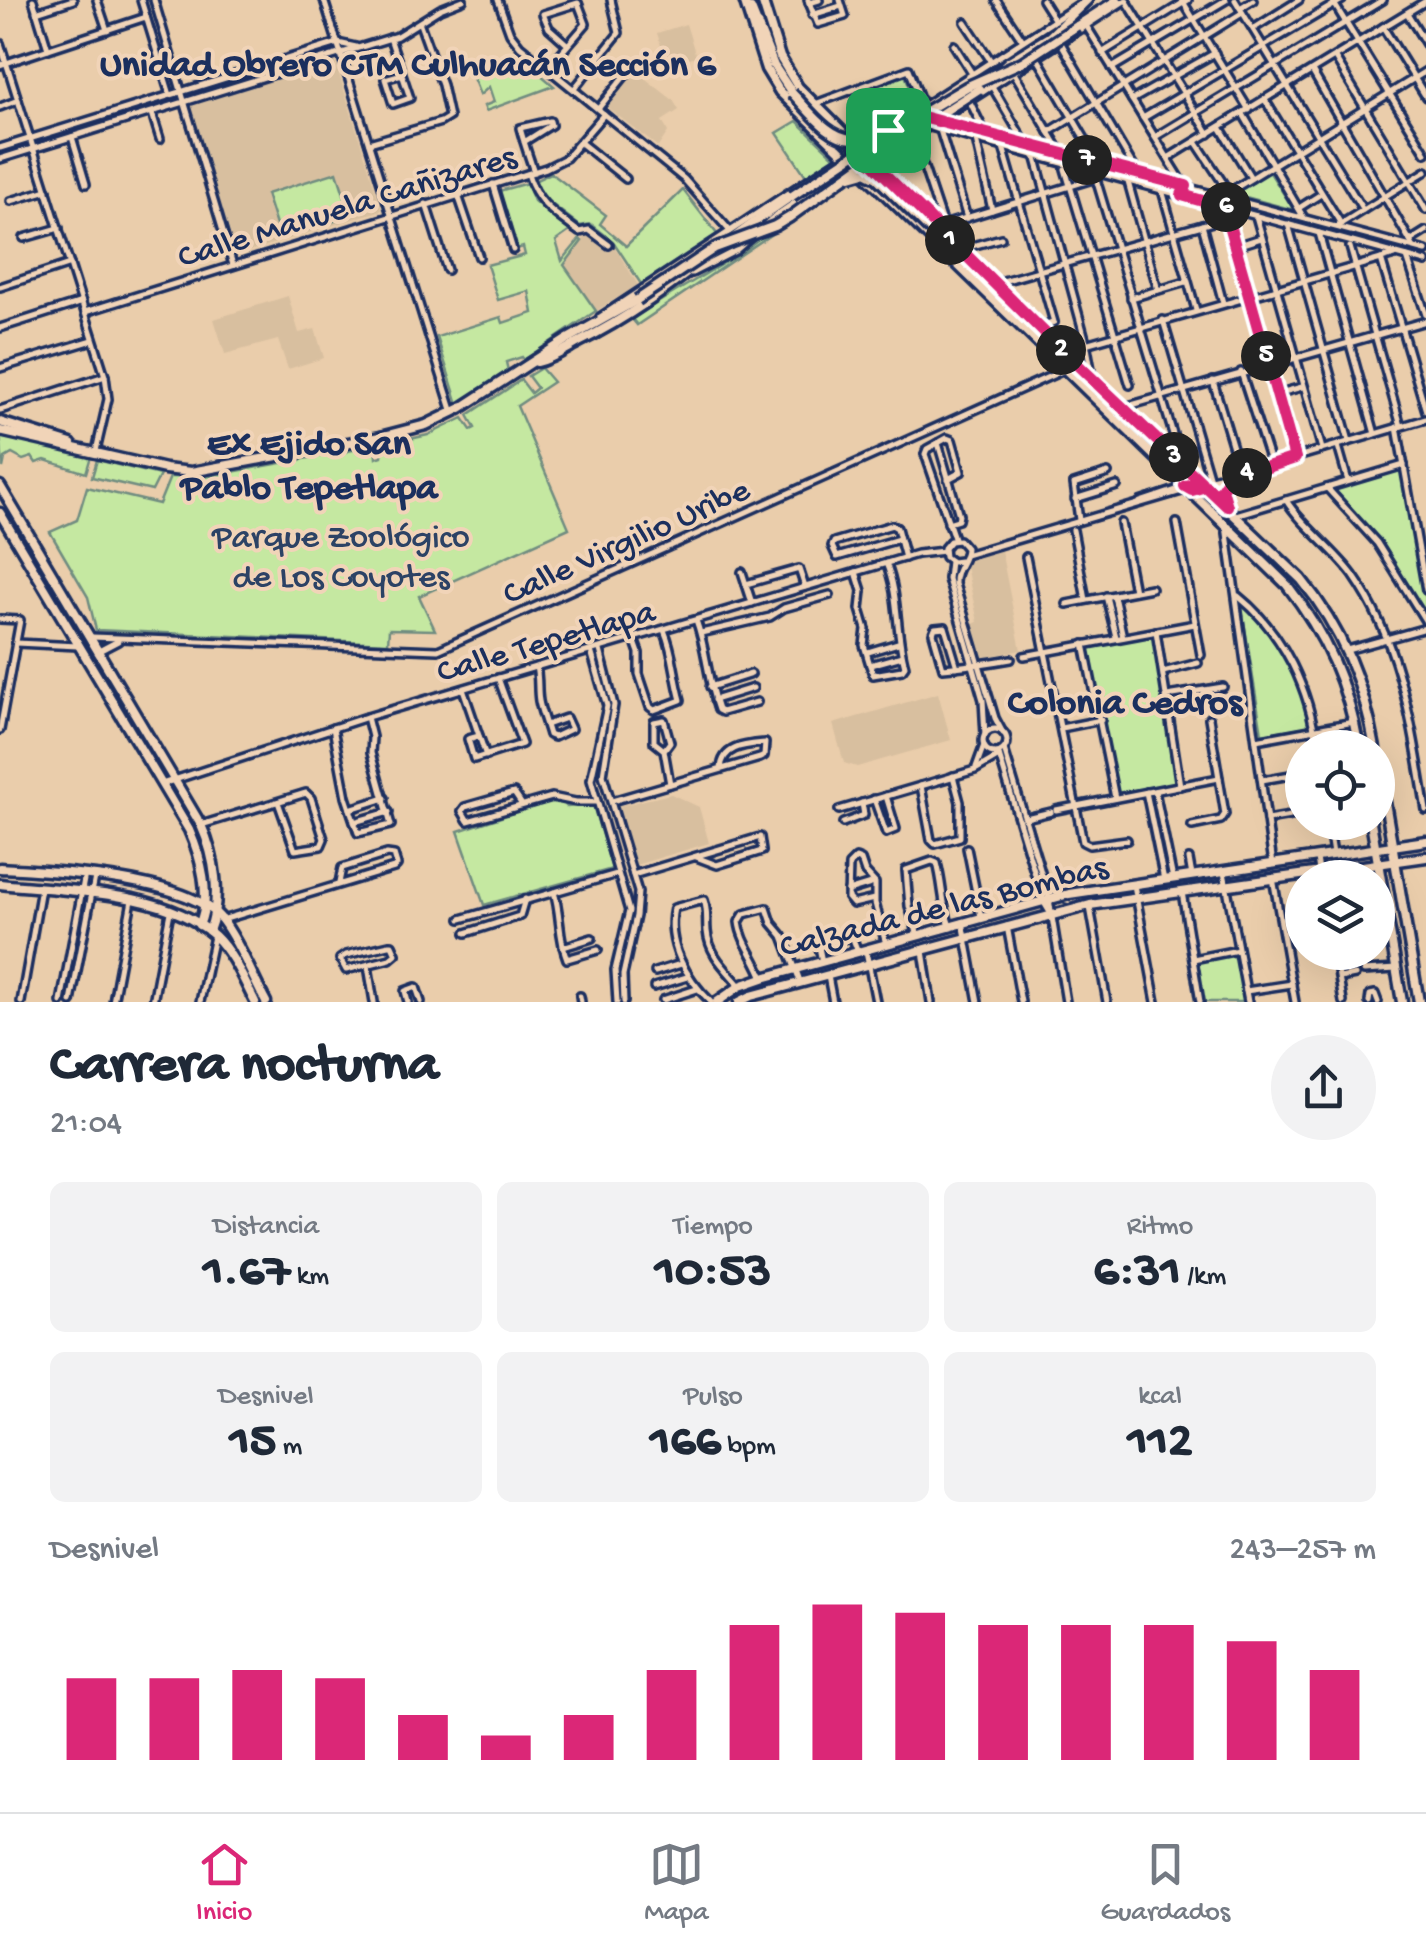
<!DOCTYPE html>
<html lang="es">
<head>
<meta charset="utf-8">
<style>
  body { margin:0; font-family:"Gochi Hand",sans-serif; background:#f2f2f3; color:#1f2937; height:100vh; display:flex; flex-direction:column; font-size:38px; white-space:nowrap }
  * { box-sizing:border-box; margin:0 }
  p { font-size:32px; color:#747a83 }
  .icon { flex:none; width:55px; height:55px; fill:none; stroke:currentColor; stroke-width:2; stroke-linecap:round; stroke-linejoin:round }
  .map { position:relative; height:1002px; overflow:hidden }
  .drawer { display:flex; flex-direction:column; background:#fff; flex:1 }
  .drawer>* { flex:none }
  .fabs { position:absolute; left:1285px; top:730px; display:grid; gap:20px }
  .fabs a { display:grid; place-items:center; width:110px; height:110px; border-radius:50%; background:#fff; box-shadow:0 10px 40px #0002; font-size:50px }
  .pin { position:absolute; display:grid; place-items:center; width:85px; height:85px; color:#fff; margin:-42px; border-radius:20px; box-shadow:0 5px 15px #0006 }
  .km { position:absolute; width:50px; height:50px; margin:-25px; border-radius:50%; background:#222; color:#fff; font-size:28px; line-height:50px; text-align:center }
  .round { display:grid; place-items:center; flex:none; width:105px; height:105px; border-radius:52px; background:#f2f2f3 }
  .head { display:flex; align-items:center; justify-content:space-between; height:170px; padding:0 50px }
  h1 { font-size:55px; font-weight:700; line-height:75px }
  .metrics { display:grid; grid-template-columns:repeat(3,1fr); gap:15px; height:170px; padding:10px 50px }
  .metrics div { display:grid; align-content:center; border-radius:15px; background:#f2f2f3; text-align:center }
  .metrics b { font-size:50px; font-weight:700 }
  .metrics small { font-size:28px; font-weight:400 }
  .metrics p { font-size:28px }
  .chart { height:280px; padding:20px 50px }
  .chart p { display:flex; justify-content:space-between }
  .chart svg { width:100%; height:180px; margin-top:10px; stroke:#db2777; stroke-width:6 }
  .dock { display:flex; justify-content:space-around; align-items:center; height:140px; border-top:2px solid #e0e1e3; background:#fff; font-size:28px; color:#747a83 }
  .dock a { display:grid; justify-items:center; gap:5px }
  .dock .active { color:#db2777 }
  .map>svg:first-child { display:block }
  .built { fill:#d8bf9f }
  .green { fill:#c5e8a1; stroke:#708c80; stroke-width:2.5 }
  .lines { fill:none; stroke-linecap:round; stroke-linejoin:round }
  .minor-casing { stroke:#1b2f5e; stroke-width:12 }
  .major-casing { stroke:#1b2f5e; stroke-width:15 }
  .minor { stroke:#f1d4b8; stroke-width:5 }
  .major { stroke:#f1d4b8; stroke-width:8 }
  .major-bridge-casing { stroke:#1b2f5e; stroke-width:15; stroke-linecap:butt }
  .major-bridge { stroke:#f1d4b8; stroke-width:8 }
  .route-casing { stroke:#fff; stroke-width:20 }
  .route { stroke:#db2777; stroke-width:12 }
  .labels { text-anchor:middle; stroke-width:8; stroke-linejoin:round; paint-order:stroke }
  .street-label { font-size:35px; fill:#1b2f5e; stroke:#f1d4b8 }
  .park-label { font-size:35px; fill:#2c4265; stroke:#f1d4b8 }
  .neighbourhood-label { font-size:38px; font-weight:bold; fill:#1b2f5e; stroke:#f1d4b8 }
</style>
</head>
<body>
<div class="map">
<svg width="1426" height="1002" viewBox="0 0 1426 1002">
  <rect width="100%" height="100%" fill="#eacdab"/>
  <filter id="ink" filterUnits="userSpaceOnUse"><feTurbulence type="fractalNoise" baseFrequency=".01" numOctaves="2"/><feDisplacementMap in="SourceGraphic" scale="20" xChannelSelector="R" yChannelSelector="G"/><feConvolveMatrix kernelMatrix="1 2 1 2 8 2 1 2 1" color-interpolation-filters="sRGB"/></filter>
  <g filter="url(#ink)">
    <g class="built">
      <path d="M686 24 696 56 667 65 657 33Z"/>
      <path d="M335 61 382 210 237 255 190 106Z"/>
      <path d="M633 69 673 100 679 110 662 121 668 132 658 147 604 105Z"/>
      <path d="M588 234 607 249 612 243 638 285 596 311 564 265Z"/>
      <path d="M288 296 299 333 315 329 324 358 288 369 278 340 225 354 214 319Z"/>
      <path d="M1001 550 1021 650 982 658 973 624 978 622 965 562Z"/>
      <path d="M938 693 951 740 857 767 844 763 833 724Z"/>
      <path d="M671 794 699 807 709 843 632 866 614 807Z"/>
    </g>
    <g class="green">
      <path d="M521 57 525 65 520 66 521 70 532 67 554 86 486 111 484 106 494 102 489 87 480 95 471 73Z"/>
      <path d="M904 73 916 101 875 125 852 96Z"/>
      <path d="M797 121 835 157 806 176 777 133Z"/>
      <path d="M1269 171 1294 210 1231 193Z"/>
      <path d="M337 172 351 216 280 238 266 194Z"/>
      <path d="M551 173 606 215 600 224 626 246 683 190 717 234 641 284 613 241 591 224 580 226 540 195 534 181Z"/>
      <path d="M527 183 534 201 570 231 556 241 562 261 580 239 582 241 564 265 596 311 524 360 522 357 506 362 508 371 458 404 437 337 501 317 503 323 533 313 529 291 498 300 487 265 525 255 523 247 517 249 499 191Z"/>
      <path d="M806 202 810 208 637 325 632 319C667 296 703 276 738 254 761 239 782 218 806 202Z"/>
      <path d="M541 368 553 382 517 406 569 528 419 596 435 630 389 629 388 643 96 630 88 597 50 532 77 520 87 487 159 504 170 477H204L375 446 376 458 382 456 383 445 428 435 463 418 471 430 475 428 468 415 521 380 531 393 537 388 528 376Z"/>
      <path d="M0 433 91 456 86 473 45 460 36 463 32 457 23 460 12 454 5 458 3 468Z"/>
      <path d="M97 460 160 475 152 491 92 477Z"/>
      <path d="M1402 468 1426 598V607L1420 610 1379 544 1331 489Z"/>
      <path d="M1241 603C1280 635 1300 677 1309 726L1262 734Z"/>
      <path d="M1154 631 1181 783 1116 794 1088 646Z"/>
      <path d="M559 798 567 807 593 805 612 869 484 905 458 831Z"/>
      <path d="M1236 949 1246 1002H1204L1197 956Z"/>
    </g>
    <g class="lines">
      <defs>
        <g id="minor">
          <path d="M33 0 48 49"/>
          <path d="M97 0 107 30"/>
          <path d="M141 0 170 95"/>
          <path d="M154 0 233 265"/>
          <path d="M324 0 453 413"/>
          <path d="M498 0 510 33 520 46 684 179 730 231"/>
          <path d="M808 0 818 24 845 16 840 0"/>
          <path d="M996 0 1022 39"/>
          <path d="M1042 0 1054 19"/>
          <path d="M1182 0 1249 110"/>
          <path d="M1235 0 1363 210"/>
          <path d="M1332 0 1426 153"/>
          <path d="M809 3 819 0"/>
          <path d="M1240 8 1253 0"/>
          <path d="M36 12 73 0"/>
          <path d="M1407 13 1426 44"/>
          <path d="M812 15 841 6"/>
          <path d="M965 22 991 61"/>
          <path d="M1087 27 1185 186"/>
          <path d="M1383 27 1426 97"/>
          <path d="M1253 29 1299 0"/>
          <path d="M390 38 410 98 393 104 385 79 402 74"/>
          <path d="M0 43 105 376 108 399 96 451"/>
          <path d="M1061 43 1138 174"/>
          <path d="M954 45 971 72"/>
          <path d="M1102 53 1188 0"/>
          <path d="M1335 58 1426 210"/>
          <path d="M1038 59 1098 161"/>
          <path d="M0 65 146 17"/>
          <path d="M548 68 586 24 578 3 543 14 549 28 568 45"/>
          <path d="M1112 68 1226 0"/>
          <path d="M1312 71 1413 246"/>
          <path d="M1014 73 1061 152"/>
          <path d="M993 88 1024 141"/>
          <path d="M574 89 619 33 611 0"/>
          <path d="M1132 100 1215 53"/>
          <path d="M1265 100 1341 224"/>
          <path d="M970 102 984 131"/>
          <path d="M815 104 909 69 923 106"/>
          <path d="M0 107 18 100"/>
          <path d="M598 109 632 67"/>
          <path d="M152 113 160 139"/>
          <path d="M911 114 1426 251"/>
          <path d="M1243 114 1304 218"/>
          <path d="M1143 118 1342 0"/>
          <path d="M891 127 1078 5"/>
          <path d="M930 127 1426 262"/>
          <path d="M1220 127 1251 178"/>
          <path d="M940 130 967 218"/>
          <path d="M1049 132 1242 13"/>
          <path d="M72 137 86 184"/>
          <path d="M1155 137 1383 0"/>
          <path d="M976 140 992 210"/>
          <path d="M524 142 551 125 550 121 520 128C524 143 529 157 534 172"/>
          <path d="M1196 142 1229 192"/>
          <path d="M369 143 441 122 449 117 442 85 420 24"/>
          <path d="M581 143 626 179"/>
          <path d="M917 147 943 225"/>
          <path d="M1003 147 1054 322 1039 329"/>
          <path d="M0 148 338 43 356 47"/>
          <path d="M1035 155 1086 342 1093 380"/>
          <path d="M1168 158 1426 1"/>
          <path d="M0 159 397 36 440 9 463 0"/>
          <path d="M874 162 1126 0 1209 134"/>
          <path d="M1065 169 1130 385"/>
          <path d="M528 174C538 205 554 213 579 232L589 230 609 245"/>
          <path d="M1096 179 1182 464"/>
          <path d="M1128 182 1158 290"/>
          <path d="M493 184 513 250"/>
          <path d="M1162 190 1196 310"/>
          <path d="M458 195 479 257"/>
          <path d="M1224 195 1426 71"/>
          <path d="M11 201 47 190"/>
          <path d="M426 204 447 270"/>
          <path d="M1299 208 1321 194"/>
          <path d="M1256 216 1322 449"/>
          <path d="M1227 218 1295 458"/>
          <path d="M1288 224 1349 441"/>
          <path d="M1202 225 1223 303"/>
          <path d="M1339 225 1426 171"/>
          <path d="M937 227 1096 178"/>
          <path d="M1319 233 1375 434"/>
          <path d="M24 238 59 228"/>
          <path d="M1410 241 1426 231"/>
          <path d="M1236 246 1261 238"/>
          <path d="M1350 247 1401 426"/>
          <path d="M961 249 1001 238"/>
          <path d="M1407 257 1426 315"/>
          <path d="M1381 259 1426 411"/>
          <path d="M692 273 735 251 775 216 851 164"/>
          <path d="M996 283 1227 218V208"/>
          <path d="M0 287 70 264"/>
          <path d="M1131 298 1186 282"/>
          <path d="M85 312 546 168 566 158 604 114"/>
          <path d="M600 317 844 156"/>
          <path d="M1163 320 1210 479"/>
          <path d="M0 328 82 302"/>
          <path d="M1061 351 1395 255"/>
          <path d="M0 368 93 340"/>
          <path d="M1241 372 1271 465"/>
          <path d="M1213 381 1240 471"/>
          <path d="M1276 394 1302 387"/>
          <path d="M1121 408 1426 321"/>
          <path d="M0 410 105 376"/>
          <path d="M1397 427 1426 590"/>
          <path d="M938 443 927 449 925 454 954 538"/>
          <path d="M1338 446 1348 481"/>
          <path d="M948 479 961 472 952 440 947 438 938 443 959 515 958 520 948 523"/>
          <path d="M1211 479 1248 470"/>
          <path d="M1327 488 1377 543 1426 622"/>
          <path d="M1075 499 1117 486"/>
          <path d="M1286 500C1300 524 1334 549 1353 575 1402 645 1412 728 1426 810"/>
          <path d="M1140 502 1200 482"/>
          <path d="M1236 515 1404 465"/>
          <path d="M1079 520 1074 484 1108 473"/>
          <path d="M1121 523 1134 591"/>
          <path d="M1177 523 1201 655"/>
          <path d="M1226 526 1273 864"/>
          <path d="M1073 530 1086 600"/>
          <path d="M899 539 837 557 832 546 834 542 892 525 897 528 905 558"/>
          <path d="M965 555 1426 419"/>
          <path d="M1026 557 1083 842 1089 845 1127 840"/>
          <path d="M950 561 948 579 983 700 985 735"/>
          <path d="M960 561 952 562 945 557 944 548 950 541 959 540 966 548C966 562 954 568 955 584L995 718 1003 733"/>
          <path d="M886 563C900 597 895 632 905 666L902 670 873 675 870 665 902 656"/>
          <path d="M742 572 752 603"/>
          <path d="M856 572 862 591 860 609 866 629 864 645 870 665"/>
          <path d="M746 584 799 569 805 587"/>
          <path d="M1106 596 1116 637"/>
          <path d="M1114 596 1123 637"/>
          <path d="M1238 596C1284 633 1310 690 1317 748"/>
          <path d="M1067 604 1151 588"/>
          <path d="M0 619 20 620 0 730"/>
          <path d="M696 620C707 650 707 679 718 710L722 712 757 702"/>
          <path d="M1156 631 1180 786"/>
          <path d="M701 633 770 617 784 608 830 595"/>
          <path d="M92 637 438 650 1064 370"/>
          <path d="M634 639 639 653V674L650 707 654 710 681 700C674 676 674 653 664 630"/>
          <path d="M16 643 78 646"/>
          <path d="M1084 644 1115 798"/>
          <path d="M600 650 614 705 603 775 638 892 636 916 623 975 624 1002"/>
          <path d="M1347 650 1426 628"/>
          <path d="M591 651 607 706 591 780 629 911 615 970 617 1002"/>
          <path d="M97 652 118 641"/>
          <path d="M868 652 898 643"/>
          <path d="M1024 656 1195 624"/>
          <path d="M536 667C539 679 537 689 539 701 541 712 546 724 549 735L554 737 571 729 566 718 546 725"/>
          <path d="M957 667 945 627 935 628 933 633 943 668C966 666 989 663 1011 659"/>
          <path d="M1163 672 1198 663"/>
          <path d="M710 687 751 674"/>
          <path d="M463 689 486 756"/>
          <path d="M1167 696 1223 687"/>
          <path d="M714 700 753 688"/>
          <path d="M333 728 346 797 358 833 391 825 371 753 372 737 367 717"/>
          <path d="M1061 728 1101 720"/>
          <circle cx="995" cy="741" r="12"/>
          <path d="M479 736 468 739 474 759 522 744 498 678"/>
          <path d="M1256 740 1354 722"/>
          <path d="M1004 749 1049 899 1066 1002"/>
          <path d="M664 750 654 742V722L664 720 670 742 664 750 670 784"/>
          <path d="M999 755 1043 901 1049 911"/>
          <path d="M976 767 984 745"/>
          <path d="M1262 780 1302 773"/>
          <path d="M162 784 367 717 917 554 944 551"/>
          <path d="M921 786 931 840 935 844 960 837V802L953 776"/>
          <path d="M1155 791 1173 879"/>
          <path d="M1146 792 1164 880"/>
          <path d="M874 799 886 833 896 829 886 796"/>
          <path d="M612 801 760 758 764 756 765 743C745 745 722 746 721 769"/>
          <path d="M522 805 514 793 465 807 462 811 468 821 552 797 576 802H597"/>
          <path d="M350 809 385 798"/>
          <path d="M839 810 975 770 999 756"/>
          <path d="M1056 810 1219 778"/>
          <path d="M1026 818 1051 812"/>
          <path d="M1267 820 1302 814"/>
          <path d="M354 822 389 812"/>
          <path d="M1328 822 1333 854"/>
          <path d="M843 823 864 815 862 803"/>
          <path d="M201 825 306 793 311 798 324 839 321 846 295 850 278 802"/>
          <path d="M1192 826 1221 820 1225 814 1209 718"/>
          <path d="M967 848 981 917"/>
          <path d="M1317 858 1320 878"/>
          <path d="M1189 859 1192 876"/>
          <path d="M1224 872 1248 1002"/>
          <path d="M633 875 760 837 762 851 717 865 696 857"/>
          <path d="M1273 878 1295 1002"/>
          <path d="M1134 885 1156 1002"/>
          <path d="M848 891 874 883"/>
          <path d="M554 892C561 914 558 937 567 959L598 950"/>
          <path d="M1182 892 1200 1002"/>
          <path d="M874 899 853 904 848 898 849 865 856 858 861 860 865 872 875 883V903L886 944"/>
          <path d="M1090 907 1107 1002"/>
          <path d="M461 919 617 874"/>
          <path d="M222 920 394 868 397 865 394 855 387 854 342 868 339 883"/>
          <path d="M963 922 978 1002"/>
          <path d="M1007 926 1021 1002"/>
          <path d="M466 933 520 916 525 899"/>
          <path d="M918 936 909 906 906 870 932 861 937 863C943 885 942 905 950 926"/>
          <path d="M389 945H392L396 954 390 959 346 970 340 959 346 955Z"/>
          <path d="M563 947 592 938"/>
          <path d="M866 951 876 1002"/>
          <path d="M923 951 931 1002"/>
          <path d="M1335 952 1343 1002"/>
          <path d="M1361 952 1364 971 1396 969"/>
          <path d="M1193 959 1238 950"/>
          <path d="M822 962 819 947 849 937 853 939 858 952"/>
          <path d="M368 966 374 1002"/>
          <path d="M655 972 681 964"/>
          <path d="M828 976 833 1002"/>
          <path d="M763 978C756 958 741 941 739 922L744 914 767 908 772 923 783 936 800 981"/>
          <path d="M1340 978 1355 975"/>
          <path d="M654 987 687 977"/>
          <path d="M1246 991 1292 984"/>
          <path d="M580 996 581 1002"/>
          <path d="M663 1000 697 989"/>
          <path d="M21 1002 41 888"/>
          <path d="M61 1002 85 874"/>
          <path d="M71 1002 95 877"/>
          <path d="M113 1002 132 900"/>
          <path d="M153 1002 170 912"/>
          <path d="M200 1002 214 936"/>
          <path d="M408 1002 405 991 416 987 421 1002"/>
          <path d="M711 1002C686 978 666 944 674 908L704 900C708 911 706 919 707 931 709 955 726 969 740 986"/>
          <path d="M1369 1002 1370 995 1375 994 1378 1002"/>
        </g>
        <g id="major">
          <path d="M744 0 766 69 780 92 1287 585C1326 635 1348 685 1359 748"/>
          <path d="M762 0 780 57 798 87 1039 329 1301 579C1342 629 1364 684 1375 748"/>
          <path d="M751 9 774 66 792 93"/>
          <path d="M1077 26 1117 0"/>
          <path d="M979 89 1008 62 1049 37 1087 0"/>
          <path d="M949 249 978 277 1002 294"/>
          <path d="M537 362C552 359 566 349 579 342 658 304 720 243 792 196"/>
          <path d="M0 422 71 444"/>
          <path d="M0 431 165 469 191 472 380 437 426 425 461 408 566 340 637 300"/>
          <path d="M0 486 201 825C215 856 222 899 209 931"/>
          <path d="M1225 502 1222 489 1228 479"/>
          <path d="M0 513 189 830C201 857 212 897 199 925"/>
          <path d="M1378 761 1419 1002"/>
          <path d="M1371 822 1402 1002"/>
          <path d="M0 868C52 871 189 877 222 920 240 944 252 976 266 1002"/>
          <path d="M0 884C65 891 165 890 215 936 233 953 244 981 255 1002"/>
          <path d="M717 1002 740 986 763 978 1069 894 1426 841"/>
          <path d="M739 1002 751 996 1090 905 1426 857"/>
        </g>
      </defs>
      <use href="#minor" class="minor-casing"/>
      <use href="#major" class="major-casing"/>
      <use href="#minor" class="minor"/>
      <use href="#major" class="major"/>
      <defs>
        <g id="major-bridge">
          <path d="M792 93C808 109 830 141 855 139 868 138 881 131 893 128"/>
          <path d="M851 176 865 172 877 178 949 249"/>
          <path d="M792 196 864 148 968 86 1022 62 1077 26"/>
          <path d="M637 300 715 248 775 226 790 217 859 167 979 89"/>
        </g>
      </defs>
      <use href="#major-bridge" class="major-bridge-casing"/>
      <use href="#major-bridge" class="major-bridge"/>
    </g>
  </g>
  <g class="lines" filter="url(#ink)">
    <defs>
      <path id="route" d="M911 114 1186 186 1182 195 1227 208V218L1295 458 1228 480 1222 489 1227 506 1206 486 1192 490 1185 486 1201 482 1062 350 864 154 888 130Z"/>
    </defs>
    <use href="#route" class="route-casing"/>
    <use href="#route" class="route"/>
  </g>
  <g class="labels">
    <g class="street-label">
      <text transform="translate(346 204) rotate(-17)" y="12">Calle Manuela Cañizares</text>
      <text transform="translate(625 539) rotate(-24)" y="12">Calle Virgilio Uribe</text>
      <text transform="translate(545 639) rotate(-16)" y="12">Calle Tepetlapa</text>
      <text transform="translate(943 904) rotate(-14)" y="12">Calzada de las Bombas</text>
    </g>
    <g class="park-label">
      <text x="341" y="546">Parque Zoológico<tspan x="341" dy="40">de Los Coyotes</tspan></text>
    </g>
    <g class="neighbourhood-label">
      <text x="408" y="74">Unidad Obrero CTM Culhuacán Sección 6</text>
      <text x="309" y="453">Ex Ejido San<tspan x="309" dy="44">Pablo Tepetlapa</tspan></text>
      <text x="1125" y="712">Colonia Cedros</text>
    </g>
  </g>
</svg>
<div class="fabs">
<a><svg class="icon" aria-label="locate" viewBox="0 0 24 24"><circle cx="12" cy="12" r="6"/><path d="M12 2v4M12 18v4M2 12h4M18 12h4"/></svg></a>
<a><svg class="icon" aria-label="layers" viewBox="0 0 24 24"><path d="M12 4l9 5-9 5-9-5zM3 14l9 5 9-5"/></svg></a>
</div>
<div class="pin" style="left:888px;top:130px;background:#1e9e55"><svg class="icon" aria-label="arrive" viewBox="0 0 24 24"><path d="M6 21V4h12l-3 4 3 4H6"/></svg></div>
<b class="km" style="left:950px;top:240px">1</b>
<b class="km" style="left:1061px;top:350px">2</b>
<b class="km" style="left:1174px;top:457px">3</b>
<b class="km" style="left:1247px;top:473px">4</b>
<b class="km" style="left:1266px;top:356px">5</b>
<b class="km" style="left:1226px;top:207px">6</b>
<b class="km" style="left:1087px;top:160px">7</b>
</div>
<section class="drawer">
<div class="head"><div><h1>Carrera nocturna</h1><p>21:04</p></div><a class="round"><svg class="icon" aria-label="share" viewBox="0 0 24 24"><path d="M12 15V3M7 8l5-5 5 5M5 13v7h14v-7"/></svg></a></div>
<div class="metrics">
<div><p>Distancia</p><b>1.67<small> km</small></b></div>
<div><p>Tiempo</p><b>10:53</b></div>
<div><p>Ritmo</p><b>6:31<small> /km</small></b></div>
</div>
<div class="metrics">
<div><p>Desnivel</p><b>15<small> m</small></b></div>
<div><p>Pulso</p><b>166<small> bpm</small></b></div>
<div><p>kcal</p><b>112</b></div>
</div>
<div class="chart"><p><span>Desnivel</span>243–257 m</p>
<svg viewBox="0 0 160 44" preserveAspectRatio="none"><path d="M5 44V24M15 44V24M25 44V22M35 44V24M45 44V33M55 44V38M65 44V33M75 44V22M85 44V11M95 44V6M105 44V8M115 44V11M125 44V11M135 44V11M145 44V15M155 44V22"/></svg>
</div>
</section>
<nav class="dock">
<a class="active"><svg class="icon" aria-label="home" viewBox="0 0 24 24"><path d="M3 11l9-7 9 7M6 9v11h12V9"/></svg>Inicio</a>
<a><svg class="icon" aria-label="map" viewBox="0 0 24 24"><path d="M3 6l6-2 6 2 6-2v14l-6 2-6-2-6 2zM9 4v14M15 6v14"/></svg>Mapa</a>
<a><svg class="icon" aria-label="saved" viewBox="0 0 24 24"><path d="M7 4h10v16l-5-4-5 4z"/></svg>Guardados</a>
</nav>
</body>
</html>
